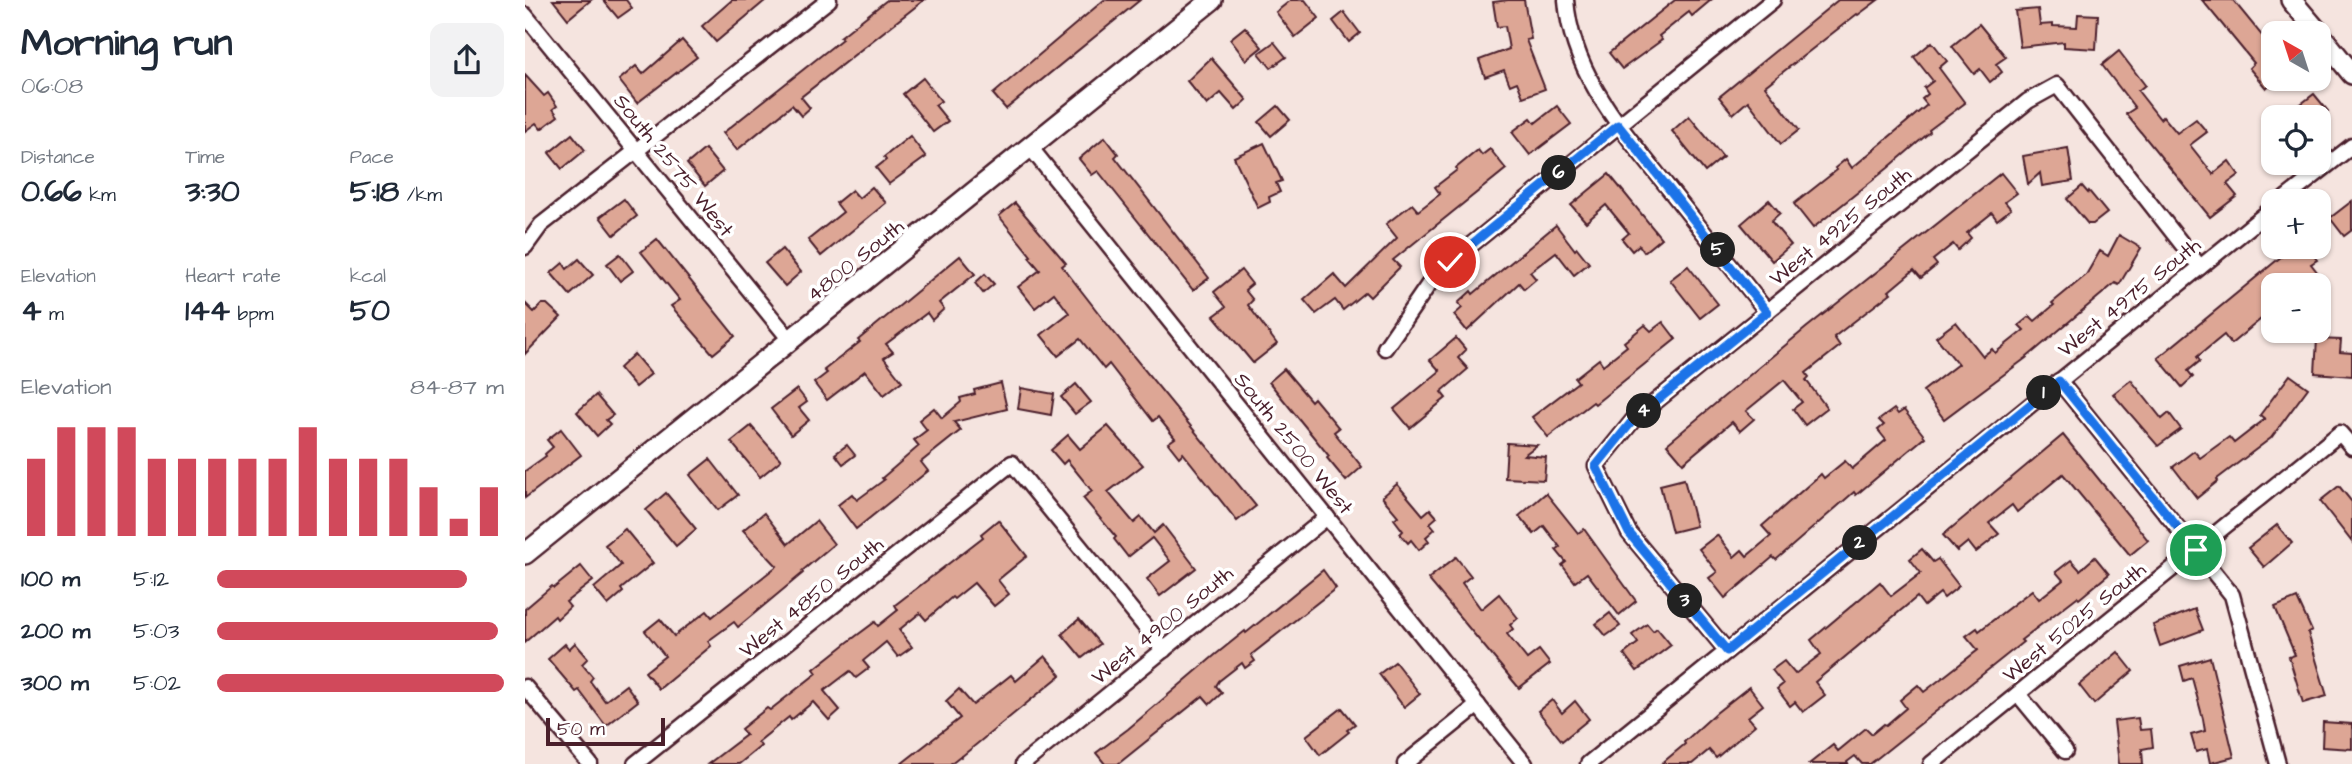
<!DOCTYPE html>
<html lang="en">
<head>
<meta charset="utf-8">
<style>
  body { margin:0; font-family:"Architects Daughter",sans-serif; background:#f2f2f3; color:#1f2937; height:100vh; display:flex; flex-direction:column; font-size:26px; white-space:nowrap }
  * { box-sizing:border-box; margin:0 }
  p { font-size:23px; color:#747a83 }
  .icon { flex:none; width:38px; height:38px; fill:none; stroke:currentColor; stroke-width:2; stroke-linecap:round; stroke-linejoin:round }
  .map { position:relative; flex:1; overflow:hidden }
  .details { display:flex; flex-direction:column; background:#fff; width:525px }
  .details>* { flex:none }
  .needle { width:46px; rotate:321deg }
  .tools { position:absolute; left:1736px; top:21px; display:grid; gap:14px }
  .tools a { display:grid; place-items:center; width:70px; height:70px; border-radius:14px; background:#fff; box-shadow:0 2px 5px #0004; font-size:35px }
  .scale { position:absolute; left:21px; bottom:18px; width:119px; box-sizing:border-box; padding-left:7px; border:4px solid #4a1f2b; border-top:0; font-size:19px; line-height:24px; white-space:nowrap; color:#4a1f2b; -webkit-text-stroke:5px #fff; paint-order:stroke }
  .pin { position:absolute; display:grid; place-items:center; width:60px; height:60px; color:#fff; margin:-30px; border:4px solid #fff; border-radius:50%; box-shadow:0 2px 7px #0007 }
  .km { position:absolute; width:35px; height:35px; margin:-18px; border-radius:50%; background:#222; color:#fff; font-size:19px; line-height:35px; text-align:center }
  .round { display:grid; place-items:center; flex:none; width:74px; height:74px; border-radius:14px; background:#f2f2f3 }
  .headline { display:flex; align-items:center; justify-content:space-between; height:119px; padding:0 21px }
  h1 { font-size:38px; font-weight:700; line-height:52px }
  .figures { display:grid; grid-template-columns:repeat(3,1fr); gap:10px; height:119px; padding:7px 21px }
  .figures div { display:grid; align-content:center }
  .figures b { font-size:30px; font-weight:700 }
  .figures small { font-size:19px; font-weight:400 }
  .figures p { font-size:19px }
  .chart { height:196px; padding:14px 21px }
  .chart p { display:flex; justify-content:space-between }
  .chart svg { width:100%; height:126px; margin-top:7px; stroke:#d1495b; stroke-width:6 }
  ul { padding:0 21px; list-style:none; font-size:23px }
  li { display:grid; grid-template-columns:112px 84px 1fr; align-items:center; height:52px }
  li i { height:18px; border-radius:9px; background:#d1495b }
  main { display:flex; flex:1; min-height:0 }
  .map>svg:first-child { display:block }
  .building { fill:#dda695; stroke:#4a1f2b; stroke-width:2 }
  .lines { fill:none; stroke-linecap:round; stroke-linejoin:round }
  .street-casing { stroke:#4a1f2b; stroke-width:19 }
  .secondary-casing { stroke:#4a1f2b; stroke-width:24 }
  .street { stroke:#fff; stroke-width:14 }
  .secondary { stroke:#fff; stroke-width:19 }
  .route-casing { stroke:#fff; stroke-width:14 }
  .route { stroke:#1a73e8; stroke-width:9 }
  .labels { text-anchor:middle; stroke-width:7; stroke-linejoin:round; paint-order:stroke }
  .street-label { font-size:21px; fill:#4a1f2b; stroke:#fff }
</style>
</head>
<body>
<main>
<section class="details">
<div class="headline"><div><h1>Morning run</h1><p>06:08</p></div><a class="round"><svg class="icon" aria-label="share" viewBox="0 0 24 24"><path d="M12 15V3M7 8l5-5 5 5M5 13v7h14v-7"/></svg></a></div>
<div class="figures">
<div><p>Distance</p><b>0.66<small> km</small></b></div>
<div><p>Time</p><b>3:30</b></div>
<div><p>Pace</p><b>5:18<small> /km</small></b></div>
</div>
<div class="figures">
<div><p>Elevation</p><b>4<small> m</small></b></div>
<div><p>Heart rate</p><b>144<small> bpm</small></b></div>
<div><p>kcal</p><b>50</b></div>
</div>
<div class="chart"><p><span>Elevation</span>84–87 m</p>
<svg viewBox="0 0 160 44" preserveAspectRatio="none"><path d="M5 44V17M15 44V6M25 44V6M35 44V6M45 44V17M55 44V17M65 44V17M75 44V17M85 44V17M95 44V6M105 44V17M115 44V17M125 44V17M135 44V27M145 44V38M155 44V27"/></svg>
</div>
<ul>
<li><b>100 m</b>5:12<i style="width:87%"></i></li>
<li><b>200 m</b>5:03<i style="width:98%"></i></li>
<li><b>300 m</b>5:02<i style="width:100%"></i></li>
</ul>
</section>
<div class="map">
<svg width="1827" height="764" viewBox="0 0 1827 764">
  <rect width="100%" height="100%" fill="#f5e4df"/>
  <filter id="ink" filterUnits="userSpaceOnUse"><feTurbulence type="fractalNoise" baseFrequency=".0143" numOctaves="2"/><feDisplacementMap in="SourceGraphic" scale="14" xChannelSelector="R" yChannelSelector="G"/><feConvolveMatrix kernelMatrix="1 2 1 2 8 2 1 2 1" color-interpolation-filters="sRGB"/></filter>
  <g filter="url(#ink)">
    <g class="building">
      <path d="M28 0H66L43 19Z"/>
      <path d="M78 0H101L107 8 93 18Z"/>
      <path d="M207 0H241L191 42 177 26Z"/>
      <path d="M362 0H399L276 97 285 108 276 116 267 105 212 150 198 133 317 39 315 37Z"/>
      <path d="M579 0H615L481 109 468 94Z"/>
      <path d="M766 0H780L794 18 770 37 751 12Z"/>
      <path d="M983 0H999L1006 39 1001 40 1020 89 998 97 992 82 985 85 979 70 960 77 954 60 984 49 980 26 972 27 968 2Z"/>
      <path d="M1150 0H1186L1167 16 1164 12 1134 36 1137 40 1097 69 1084 53Z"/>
      <path d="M1313 0H1353L1333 15 1332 14 1240 86 1274 130 1256 144 1223 101 1208 114 1194 97Z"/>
      <path d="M1677 0H1708L1748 49V82L1741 88 1724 68 1729 63Z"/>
      <path d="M1513 9 1515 25 1528 24V26L1552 27 1553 14 1573 15 1571 49 1539 47V42L1495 47 1490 11Z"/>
      <path d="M819 12 835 33 824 42 808 21Z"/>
      <path d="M1454 24 1481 57 1471 64 1477 72 1465 82 1455 69 1449 74 1427 46Z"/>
      <path d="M720 27 737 47 721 60 705 39Z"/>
      <path d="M157 40 172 57 112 103 94 80 111 66 118 74Z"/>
      <path d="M749 42 761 57 746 68 734 53Z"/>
      <path d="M1407 42 1422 61 1414 68 1440 103 1404 130 1405 132 1363 168 1288 228 1269 204 1312 170 1310 168 1321 159 1327 168 1402 105 1397 99 1403 94 1399 88 1408 81 1389 57Z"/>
      <path d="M1594 51 1620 85 1613 91 1635 119 1638 116 1652 133 1671 119 1682 132 1665 145 1688 174 1704 161 1714 175 1702 184 1712 196 1685 217 1601 114 1610 108 1577 65Z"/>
      <path d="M686 58 722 100 711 110 696 93 682 105 662 81Z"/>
      <path d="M0 75 19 96 23 93 32 106 28 109 33 116 16 129 11 123 0 131Z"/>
      <path d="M398 78 416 101 410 105 423 121 408 132 378 94Z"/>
      <path d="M1789 94 1803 111 1795 117H1759Z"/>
      <path d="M753 106 765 120 746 136 734 122Z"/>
      <path d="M1032 106 1046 124 1005 155 987 132 1006 118 1010 123Z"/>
      <path d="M1164 116 1198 157 1180 172 1147 131Z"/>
      <path d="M47 134 60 150 37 169 24 153Z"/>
      <path d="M385 136 401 157 364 184 351 168 361 160 359 157Z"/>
      <path d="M580 137 593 154 590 157 684 278 668 290 573 171 567 175 554 159Z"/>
      <path d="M739 143 757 181 751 183 755 192 744 197 745 202 733 208 709 157Z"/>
      <path d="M1543 148 1548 181 1517 186 1515 173 1503 184 1498 156Z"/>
      <path d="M180 149 198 171 180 186 162 164Z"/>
      <path d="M965 149 981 169 868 260 875 267 845 297 840 292 818 310 810 300 791 314 779 300 809 274 821 288 872 238 861 224 887 204 893 211 915 194 910 187 932 170 931 168 953 150 957 155Z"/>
      <path d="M1476 173 1492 193 1480 202 1486 209 1472 220 1467 213 1442 233 1446 238 1433 250 1428 244 1408 260 1412 265 1396 278 1389 270 1364 291 1366 293 1309 337 1315 346 1281 373 1284 377 1281 380 1302 408 1280 425 1268 409 1277 402 1259 380 1221 411 1229 419 1215 431 1207 422 1158 463 1142 444 1281 328Z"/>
      <path d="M1084 174 1136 238 1119 252 1114 245 1107 251 1097 239 1104 233 1081 205 1061 222 1046 205Z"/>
      <path d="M1557 186 1563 193 1564 191 1582 213 1568 224H1563L1542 199Z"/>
      <path d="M347 187 361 203 296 256 283 240 318 212 311 203 327 190 334 198Z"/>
      <path d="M99 199 112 216 89 235 75 217Z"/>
      <path d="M1244 200 1255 213 1246 221 1266 245 1247 261 1216 224Z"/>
      <path d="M1827 201V230L1819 236 1805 218Z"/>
      <path d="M490 203 541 263 537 266 582 324 731 506 712 521 658 453 654 457 643 443 650 438 633 417 628 421 584 364 579 369 555 339 533 356 516 335 544 313 529 293 510 308 493 287 515 270 504 257 506 256 474 216Z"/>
      <path d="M1031 225 1050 250 1052 248 1064 263 1049 275 1031 252 1005 272 1011 279 999 289 994 283 942 331 929 315 937 308 933 303 946 291 948 294Z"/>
      <path d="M1594 235 1616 248 1594 285 1590 283 1501 358 1419 419 1398 391 1433 364 1411 337 1431 322 1458 356 1467 349 1470 353 1499 330 1494 325 1505 316 1510 321 1529 305 1527 303 1561 275 1575 251 1583 256Z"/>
      <path d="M132 239 210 336 188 354 146 306 155 300 116 252Z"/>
      <path d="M1768 247H1782L1792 260 1786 264 1793 273 1777 285H1748V309L1706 344 1699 335 1672 357 1675 361 1663 371 1668 377 1657 387 1633 358Z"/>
      <path d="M257 249 276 272 260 286 240 263Z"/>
      <path d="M95 254 108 271 95 281 82 264Z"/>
      <path d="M435 256 450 274 414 303 419 309 407 320 402 313 361 344 368 352 359 358 377 381 359 395 340 371 302 400 289 383 302 373 299 370 335 342 333 340Z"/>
      <path d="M54 259 68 275 45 295 26 273 38 263 42 269Z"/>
      <path d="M1163 266 1193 304 1175 318 1145 280Z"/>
      <path d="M716 270 727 284 720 290 728 300 723 305 752 344 728 363 689 316 701 307 689 292Z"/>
      <path d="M460 274 469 284 458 293 450 283Z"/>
      <path d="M0 303 9 312 17 304H22L36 317 0 354Z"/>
      <path d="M1138 322 1151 339 1070 404 1068 402 1023 437 1007 417 1053 382 1050 378 1074 359 1078 365 1102 346 1099 342 1120 325 1126 331Z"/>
      <path d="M931 338 941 350 933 358 943 369 916 392 921 398 885 428 869 409 915 371 905 360Z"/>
      <path d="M1792 339 1816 340 1815 352 1827 353V376L1790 373Z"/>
      <path d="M109 354 126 374 110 387 94 368Z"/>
      <path d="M759 369 786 401 789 398 814 428 809 432 837 467 821 481 802 458 804 456 744 382Z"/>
      <path d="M1765 375 1783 388 1746 438 1692 479 1693 481 1672 498 1648 467 1669 451 1675 458 1704 437 1709 443 1740 419 1735 415Z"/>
      <path d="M1606 380 1637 419 1644 413 1656 429 1633 446 1588 394Z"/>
      <path d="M476 383 482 409 429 422 436 430 396 462 403 471 331 529 313 505 327 494 332 500 359 480 357 478 394 446 389 440 402 430 394 420 409 408 417 418 436 402 435 398 450 394 449 390Z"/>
      <path d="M551 384 566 402 550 414 536 397Z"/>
      <path d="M496 388 529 394 526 415 493 409Z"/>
      <path d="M272 389 282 402 274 408 284 420 266 435 246 409Z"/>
      <path d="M71 395 88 415 81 420 85 424 72 436 52 412Z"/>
      <path d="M1369 409 1373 414 1379 410 1400 437 1331 495 1329 492 1251 560 1248 557 1200 598 1184 578 1192 572 1174 549 1192 535 1209 557 1217 550 1222 556 1246 536 1237 526 1296 474 1299 478 1320 461 1327 469 1361 440 1353 430 1359 425 1354 420Z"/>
      <path d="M226 426 256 460 235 477 206 442Z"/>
      <path d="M583 426 618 465 583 492 609 523 616 517 629 533 638 525 671 568 635 596 622 579 645 561 627 538 603 557 589 539 591 537 558 498 567 491 542 460 538 464 526 450 543 435 555 449Z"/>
      <path d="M36 429 56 455 0 498V471L21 456 20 454 28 447 22 440Z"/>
      <path d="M1538 435 1623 540 1605 555 1538 474 1492 512 1487 505 1464 523 1474 534 1451 552 1443 542 1432 551 1418 535Z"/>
      <path d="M982 443 1012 445 999 455 1021 457 1019 480 980 478Z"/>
      <path d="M322 445 330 455 318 464 310 454Z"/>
      <path d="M185 459 213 495 193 510 165 475Z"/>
      <path d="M1159 479 1171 526 1147 532 1135 485Z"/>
      <path d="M872 484 898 515 905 509 912 517 905 523 910 529 901 537 904 541 894 550 886 540 883 543 875 534 878 531 869 519 873 516 857 497Z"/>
      <path d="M1814 486 1827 502V542L1795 501Z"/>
      <path d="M141 493 171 529 151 546 121 510Z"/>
      <path d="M1021 493 1053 533 1059 529 1111 601 1094 615 1062 573 1050 582 1037 565 1041 562 1031 550 1035 547 1019 526 1009 534 994 516Z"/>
      <path d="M239 513 263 544 291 521 309 544 277 571 278 573 213 627 209 622 183 641 186 646 134 689 120 672 140 656 120 631 135 619 149 636 182 611 187 617 252 566 218 530Z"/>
      <path d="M473 520 502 556 473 580 484 594 469 606 449 583 429 599 427 597 401 620 395 613 374 630 387 647 373 657 361 642 338 661 344 668 331 678 325 671 299 691 315 710 304 720 288 702 266 720 264 717 233 742 236 746 214 764H183L221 735 216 729 242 708 245 710 292 673 289 669 323 642 350 622 353 626 373 610 370 605 458 537 456 534Z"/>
      <path d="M1752 525 1767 543 1739 567 1723 548Z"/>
      <path d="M100 529 128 563 96 589 98 592 83 605 69 588 96 565 80 545Z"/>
      <path d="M1397 549 1408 562 1413 559 1434 586 1419 598 1415 593 1399 606 1392 597 1290 682 1300 695 1278 712 1270 702 1265 706 1252 689 1258 684 1247 670 1259 661 1270 674 1296 654 1286 640 1355 582 1366 596 1396 573 1385 559Z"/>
      <path d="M931 557 946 576 937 583 956 609 974 594 993 618 985 625 988 629 982 634 1002 659 1014 650 1025 664 994 688 903 579Z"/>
      <path d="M1570 557 1584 574 1554 599 1552 597 1496 640 1498 642 1345 764H1337L1330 756 1322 762 1323 764H1284L1308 745 1313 751 1341 728 1347 734 1359 724 1361 725 1381 708 1375 700 1393 685 1399 692 1453 650 1441 636 1452 628 1454 631 1507 590 1514 599 1538 580 1531 572 1546 560 1555 570Z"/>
      <path d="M56 566 68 581 41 602 45 607 32 619 30 616 0 642V609L27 586 29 588Z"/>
      <path d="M798 570 811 588 726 655 730 661 720 668 717 663 694 681 691 686 697 693 685 704 678 696 593 764H580L571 753 603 729 690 655 720 631 721 633Z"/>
      <path d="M1772 598 1787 631 1783 633 1802 696 1778 703 1764 657 1770 655 1750 607Z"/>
      <path d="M1670 609 1678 630 1635 646 1628 625Z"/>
      <path d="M1085 613 1095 626 1081 636 1071 624Z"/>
      <path d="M554 619 575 644 557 658 537 634Z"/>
      <path d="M1122 624 1128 631 1132 628 1146 645 1112 671 1099 654 1113 643 1107 635Z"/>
      <path d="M50 643 63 658 57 664 68 677 65 681 80 701 101 685 113 701 81 726 54 690 51 692 23 659 40 644 44 649Z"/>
      <path d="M1593 652 1608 671 1569 704 1554 685Z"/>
      <path d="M520 656 536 675 436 757 435 756 425 764H376L435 718 421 701 434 689 448 705 486 675 491 681Z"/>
      <path d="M1685 657 1709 757 1685 763 1682 749 1671 752 1666 735 1680 731 1678 719 1667 678 1659 681 1655 666Z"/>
      <path d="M870 662 895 694 879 707 854 674Z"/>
      <path d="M1224 687 1238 705 1223 717 1230 725 1191 758 1184 750 1167 764H1136L1160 744 1159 742 1191 713Z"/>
      <path d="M1027 700 1037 713 1050 701 1064 719 1037 741 1013 711Z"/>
      <path d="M817 708 830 724 822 730 824 732 795 755 781 736Z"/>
      <path d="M1613 718 1615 730 1626 729 1628 747 1617 749 1618 764H1594L1589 721Z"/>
      <path d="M1798 722 1827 724V749L1797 747Z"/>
    </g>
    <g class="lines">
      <defs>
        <g id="street">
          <path d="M1041 0C1047 76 1100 133 1145 190 1177 231 1210 271 1242 312"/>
          <path d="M0 15 266 341"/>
          <path d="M505 147 1000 764"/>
          <path d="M1757 201 1827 146"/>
          <path d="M0 247 16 225 304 0"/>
          <path d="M860 348 904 284 925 262 1248 0"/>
          <path d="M1534 381 1707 595 1753 764"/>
          <path d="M1202 651 1104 533 1071 466 1109 419 1503 101 1532 85 1675 267"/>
          <path d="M0 687 65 764"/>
          <path d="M1493 694 1540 751"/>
          <path d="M110 764 487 463 639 650"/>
          <path d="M498 764 802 517"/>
          <path d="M880 764 953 705"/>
          <path d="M1063 764 1748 208"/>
          <path d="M1406 764 1815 433 1827 447"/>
        </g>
        <g id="secondary">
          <path d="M1766 0 1794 33"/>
          <path d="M1794 33 1827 74"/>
          <path d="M0 554 687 0"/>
        </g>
      </defs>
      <use href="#street" class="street-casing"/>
      <use href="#secondary" class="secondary-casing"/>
      <use href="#street" class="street"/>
      <use href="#secondary" class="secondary"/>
    </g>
  </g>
  <g class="lines" filter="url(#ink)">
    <defs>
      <path id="route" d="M925 262 1093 125 1242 312 1109 419 1071 466 1104 533 1202 651 1534 381 1671 550"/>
    </defs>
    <use href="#route" class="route-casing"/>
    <use href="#route" class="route"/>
  </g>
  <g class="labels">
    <g class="street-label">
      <text transform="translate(149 165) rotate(51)" y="7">South 2575 West</text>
      <text transform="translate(1315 226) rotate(-39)" y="7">West 4925 South</text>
      <text transform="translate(330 260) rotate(-39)" y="7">4800 South</text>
      <text transform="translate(1604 297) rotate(-39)" y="7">West 4975 South</text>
      <text transform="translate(769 443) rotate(51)" y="7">South 2500 West</text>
      <text transform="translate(286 597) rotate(-39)" y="7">West 4850 South</text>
      <text transform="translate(1549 622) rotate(-39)" y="7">West 5025 South</text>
      <text transform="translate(637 625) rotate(-39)" y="7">West 4900 South</text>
    </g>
  </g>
</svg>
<div class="tools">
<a><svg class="needle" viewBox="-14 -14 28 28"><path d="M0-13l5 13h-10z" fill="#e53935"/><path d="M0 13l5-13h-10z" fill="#747a83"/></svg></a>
<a><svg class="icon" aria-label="locate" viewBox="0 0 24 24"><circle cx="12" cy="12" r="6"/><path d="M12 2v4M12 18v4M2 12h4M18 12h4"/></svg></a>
<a>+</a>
<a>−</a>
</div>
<div class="scale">50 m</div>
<div class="pin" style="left:1671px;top:550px;background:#1e9e55"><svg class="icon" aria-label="arrive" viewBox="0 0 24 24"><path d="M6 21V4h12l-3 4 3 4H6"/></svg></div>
<div class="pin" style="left:925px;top:262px;background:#d93025"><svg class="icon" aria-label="check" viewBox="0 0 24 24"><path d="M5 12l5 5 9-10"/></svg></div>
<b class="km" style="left:1519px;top:393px">1</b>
<b class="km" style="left:1335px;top:543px">2</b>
<b class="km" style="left:1160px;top:601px">3</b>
<b class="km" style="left:1119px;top:411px">4</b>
<b class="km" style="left:1193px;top:250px">5</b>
<b class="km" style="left:1034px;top:173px">6</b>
</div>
</main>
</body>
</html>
